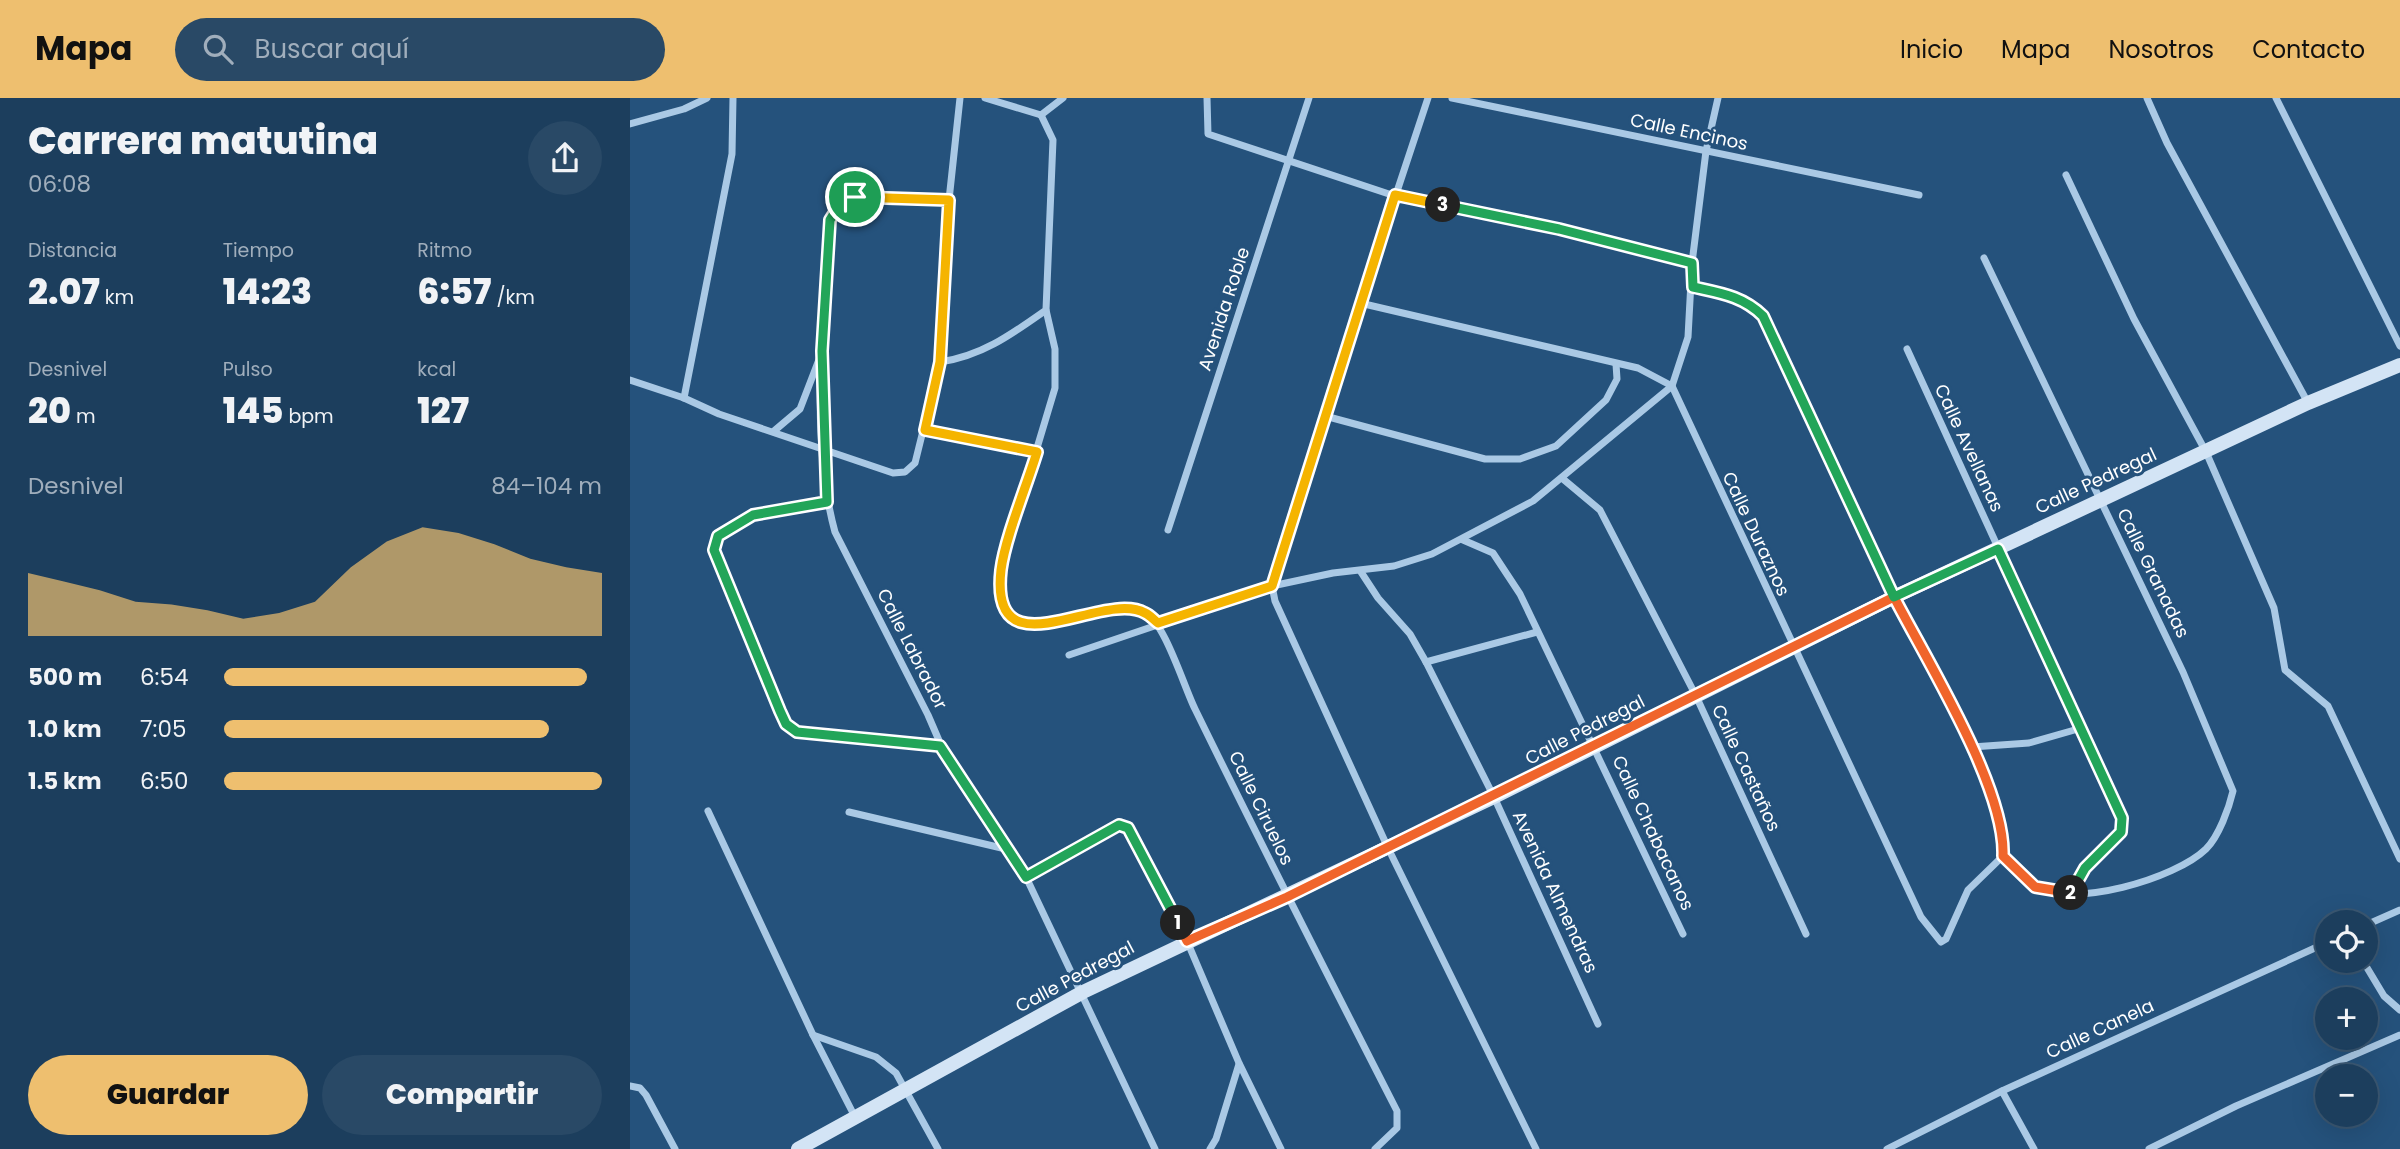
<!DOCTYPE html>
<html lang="es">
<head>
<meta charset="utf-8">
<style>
  body { margin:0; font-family:Poppins,sans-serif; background:#294966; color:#f1f3f6; height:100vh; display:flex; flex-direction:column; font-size:26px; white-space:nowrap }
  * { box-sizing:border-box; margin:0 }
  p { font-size:23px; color:#a0aebc }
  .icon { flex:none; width:38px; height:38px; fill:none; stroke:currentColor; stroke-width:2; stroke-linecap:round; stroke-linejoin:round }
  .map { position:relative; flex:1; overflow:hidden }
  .details { display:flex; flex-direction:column; background:#1c3e5d; width:630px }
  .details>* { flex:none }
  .fabs { position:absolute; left:1685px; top:812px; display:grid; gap:14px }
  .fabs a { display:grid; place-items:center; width:63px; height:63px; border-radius:50%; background:#1c3e5d; box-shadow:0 7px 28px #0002,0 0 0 2px #3a5772; font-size:35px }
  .pin { position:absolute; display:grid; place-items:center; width:60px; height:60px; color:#fff; margin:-30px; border:4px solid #fff; border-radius:50%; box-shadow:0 2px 7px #0007 }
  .km { position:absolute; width:35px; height:35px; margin:-18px; border-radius:50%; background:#222; color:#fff; font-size:19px; line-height:35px; text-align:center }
  .round { display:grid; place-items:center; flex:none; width:74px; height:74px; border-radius:37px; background:#294966 }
  .summary { display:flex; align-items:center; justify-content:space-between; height:119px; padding:0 28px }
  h1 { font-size:38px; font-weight:800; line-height:52px }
  .figures { display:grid; grid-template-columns:repeat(3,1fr); gap:10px; height:119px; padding:7px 28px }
  .figures div { display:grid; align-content:center }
  .figures b { font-size:35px; font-weight:800 }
  .figures small { font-size:19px; font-weight:400 }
  .figures p { font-size:19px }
  .chart { height:196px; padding:14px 28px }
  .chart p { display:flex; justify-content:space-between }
  .chart svg { width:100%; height:126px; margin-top:7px; fill:#eebf6f; opacity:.7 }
  .cta { display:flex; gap:14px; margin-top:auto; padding:14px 28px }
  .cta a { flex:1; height:80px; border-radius:42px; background:#eebf6f; color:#111; font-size:28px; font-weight:800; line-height:80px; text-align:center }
  .cta a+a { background:#294966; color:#f1f3f6 }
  ul { padding:0 28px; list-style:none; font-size:23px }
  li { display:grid; grid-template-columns:112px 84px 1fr; align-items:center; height:52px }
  li i { height:18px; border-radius:9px; background:#eebf6f }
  header { display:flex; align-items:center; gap:42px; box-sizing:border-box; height:98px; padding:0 35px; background:#eebf6f; color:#111 }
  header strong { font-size:33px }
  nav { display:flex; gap:38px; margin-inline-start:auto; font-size:24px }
  .search { width:490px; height:63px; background:#294966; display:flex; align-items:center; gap:18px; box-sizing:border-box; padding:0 24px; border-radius:38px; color:#a0aebc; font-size:26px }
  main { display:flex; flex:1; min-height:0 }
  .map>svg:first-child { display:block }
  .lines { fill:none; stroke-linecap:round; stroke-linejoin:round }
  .street { stroke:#aac9e5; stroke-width:7 }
  .secondary { stroke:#d3e4f5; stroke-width:14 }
  .split-1-casing { stroke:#fff; stroke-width:14 }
  .split-2-casing { stroke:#fff; stroke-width:14 }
  .split-3-casing { stroke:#fff; stroke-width:14 }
  .split-4-casing { stroke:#fff; stroke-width:14 }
  .split-1 { stroke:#22a559; stroke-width:9 }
  .split-2 { stroke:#f0652b; stroke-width:9 }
  .split-3 { stroke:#22a559; stroke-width:9 }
  .split-4 { stroke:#f5b400; stroke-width:9 }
  .labels { text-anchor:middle; stroke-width:6; stroke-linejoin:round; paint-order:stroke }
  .street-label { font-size:18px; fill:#fff; stroke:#25527c }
</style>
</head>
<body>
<header>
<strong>Mapa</strong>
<div class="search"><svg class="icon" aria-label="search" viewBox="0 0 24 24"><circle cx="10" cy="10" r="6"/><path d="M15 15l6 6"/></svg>Buscar aquí</div>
<nav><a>Inicio</a><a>Mapa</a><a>Nosotros</a><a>Contacto</a></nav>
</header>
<main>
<section class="details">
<div class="summary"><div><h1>Carrera matutina</h1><p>06:08</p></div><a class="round"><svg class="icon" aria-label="share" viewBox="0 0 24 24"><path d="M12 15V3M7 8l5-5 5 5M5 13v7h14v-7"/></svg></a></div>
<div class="figures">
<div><p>Distancia</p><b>2.07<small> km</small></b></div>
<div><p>Tiempo</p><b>14:23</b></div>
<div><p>Ritmo</p><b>6:57<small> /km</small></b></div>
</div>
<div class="figures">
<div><p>Desnivel</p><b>20<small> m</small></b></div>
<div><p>Pulso</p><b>145<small> bpm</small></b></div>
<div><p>kcal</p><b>127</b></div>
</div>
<div class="chart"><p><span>Desnivel</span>84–104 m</p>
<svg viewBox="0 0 160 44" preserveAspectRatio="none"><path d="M0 44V22L10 25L20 28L30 32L40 33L50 35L60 38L70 36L80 32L90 20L100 11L110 6L120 8L130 12L140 17L150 20L160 22V44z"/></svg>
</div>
<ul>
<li><b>500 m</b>6:54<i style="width:96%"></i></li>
<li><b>1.0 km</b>7:05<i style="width:86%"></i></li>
<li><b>1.5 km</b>6:50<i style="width:100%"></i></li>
</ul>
<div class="cta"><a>Guardar</a><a>Compartir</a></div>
</section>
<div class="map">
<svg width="1770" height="1051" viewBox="0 0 1770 1051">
  <rect width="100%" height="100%" fill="#25527c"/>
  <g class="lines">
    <g class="street">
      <path d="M355 0 411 17"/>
      <path d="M577 0 578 36 765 98 929 131 1062 165"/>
      <path d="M798 0 730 205 642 488 645 503 758 750 906 1051"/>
      <path d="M822 0 1289 97"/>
      <path d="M1088 0 1076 53 1062 165 1058 239 1042 288 1291 819 1311 844 1316 841 1338 792 1373 758"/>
      <path d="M1517 0 1537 45 1678 305"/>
      <path d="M1646 0 1770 248"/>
      <path d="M411 17 433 0"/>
      <path d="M0 26 54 11 77 0"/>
      <path d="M1436 77 1504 221 1576 354 1644 510 1655 572 1698 608 1770 761"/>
      <path d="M319 102 225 99 210 105 200 122C194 219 179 340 205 434L298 617 320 668 381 752 396 779 525 1051"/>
      <path d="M1354 160 1553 574 1603 693C1599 710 1589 738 1576 751 1545 781 1442 811 1403 788 1391 780 1382 769 1373 758"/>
      <path d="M1063 189C1090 195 1113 198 1133 218 1176 311 1219 404 1263 497 1296 565 1376 685 1373 758"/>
      <path d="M730 205 1008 270 1042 288"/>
      <path d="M416 212 425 251V290L371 470C371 491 371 517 394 526 425 529 488 503 514 514 534 522 554 589 565 611 631 746 699 880 767 1013V1030L745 1051"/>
      <path d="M1277 251 1492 720 1491 735 1456 770 1440 796"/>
      <path d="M310 264C352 258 382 236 416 212L423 42 411 17"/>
      <path d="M0 282 54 300 89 316 263 375 275 374 285 365 310 264 319 102 330 0"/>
      <path d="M54 300 102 56 103 0"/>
      <path d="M695 318 855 361H890L926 348 976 302 987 281 986 266"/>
      <path d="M295 332 407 354"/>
      <path d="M144 333 170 311 190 259"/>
      <path d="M933 381 970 412 1066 598 1176 836"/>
      <path d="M196 404 123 417 88 438 84 452 156 626 167 634 184 637 310 648"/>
      <path d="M538 432 679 0"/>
      <path d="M833 442 863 455 890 496 1053 836"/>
      <path d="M731 474 748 500 780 536 796 564 864 699 968 926"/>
      <path d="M439 557 642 488 703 475 764 468 802 456 903 403 1042 288"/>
      <path d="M796 564 907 534"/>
      <path d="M1342 649 1399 645 1448 631"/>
      <path d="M78 713 183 937 246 959 266 975 308 1051"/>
      <path d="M219 714 380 752"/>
      <path d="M396 779 490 727 498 730 557 843 609 965 651 1051"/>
      <path d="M1736 827 1770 812"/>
      <path d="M1733 863 1754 898 1770 912"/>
      <path d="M183 937 225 1019"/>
      <path d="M0 988 10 990 16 997 45 1051"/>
      <path d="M1372 993 1404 1051"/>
      <path d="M580 1051 586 1041 609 966"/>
      <path d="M1257 1051 1372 993 1698 844"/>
      <path d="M1519 1051 1606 1008 1770 937"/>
    </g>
    <path class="secondary" d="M168 1051 453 894 864 699 1264 499 1678 305 1770 267"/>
  </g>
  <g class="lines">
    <defs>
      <path id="split-1" d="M225 99 210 106 200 122 192 253 197 404 123 417 88 438 84 452 150 613 156 626 167 634 310 648 396 779 489 727 498 730 548 825"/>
      <path id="split-2" d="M548 825 557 843 657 799 1264 499C1297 563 1376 690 1373 758L1405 789 1441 795"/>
      <path id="split-3" d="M813 107 929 131 1062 165 1063 189C1090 195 1113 198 1133 218L1264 499 1368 451 1492 720 1491 734 1455 770 1441 795"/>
      <path id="split-4" d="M225 99 319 102 310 264 295 332 407 354C397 387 375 440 371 472 359 578 472 491 515 515 520 517 524 522 528 525L642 488 765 97 813 107"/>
    </defs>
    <use href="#split-1" class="split-1-casing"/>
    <use href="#split-2" class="split-2-casing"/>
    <use href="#split-3" class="split-3-casing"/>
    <use href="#split-4" class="split-4-casing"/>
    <use href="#split-1" class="split-1"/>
    <use href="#split-2" class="split-2"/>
    <use href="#split-3" class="split-3"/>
    <use href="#split-4" class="split-4"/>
  </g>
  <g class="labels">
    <g class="street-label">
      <text transform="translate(1059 34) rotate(12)" y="6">Calle Encinos</text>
      <text transform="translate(594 211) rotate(-72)" y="6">Avenida Roble</text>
      <text transform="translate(1339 350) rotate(65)" y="6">Calle Avellanas</text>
      <text transform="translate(1466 383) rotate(-25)" y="6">Calle Pedregal</text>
      <text transform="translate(1126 436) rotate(65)" y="6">Calle Duraznos</text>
      <text transform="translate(1523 475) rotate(64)" y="6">Calle Granadas</text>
      <text transform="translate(282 551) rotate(63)" y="6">Calle Labrador</text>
      <text transform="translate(955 632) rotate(-27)" y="6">Calle Pedregal</text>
      <text transform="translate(1116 670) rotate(65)" y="6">Calle Castaños</text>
      <text transform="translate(631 710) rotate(64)" y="6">Calle Ciruelos</text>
      <text transform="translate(1023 735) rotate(65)" y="6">Calle Chabacanos</text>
      <text transform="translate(925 794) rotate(65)" y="6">Avenida Almendras</text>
      <text transform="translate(445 879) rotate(-28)" y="6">Calle Pedregal</text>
      <text transform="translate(1470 931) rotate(-25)" y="6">Calle Canela</text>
    </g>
  </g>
</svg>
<div class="fabs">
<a><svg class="icon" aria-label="locate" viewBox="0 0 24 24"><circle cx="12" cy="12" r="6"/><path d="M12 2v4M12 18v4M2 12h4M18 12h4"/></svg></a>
<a>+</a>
<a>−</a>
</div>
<div class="pin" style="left:225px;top:99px;background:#1e9e55"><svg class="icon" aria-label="arrive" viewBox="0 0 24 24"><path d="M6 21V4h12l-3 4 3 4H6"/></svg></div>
<b class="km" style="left:548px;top:825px">1</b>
<b class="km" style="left:1441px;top:795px">2</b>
<b class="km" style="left:813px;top:107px">3</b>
</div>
</main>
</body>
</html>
